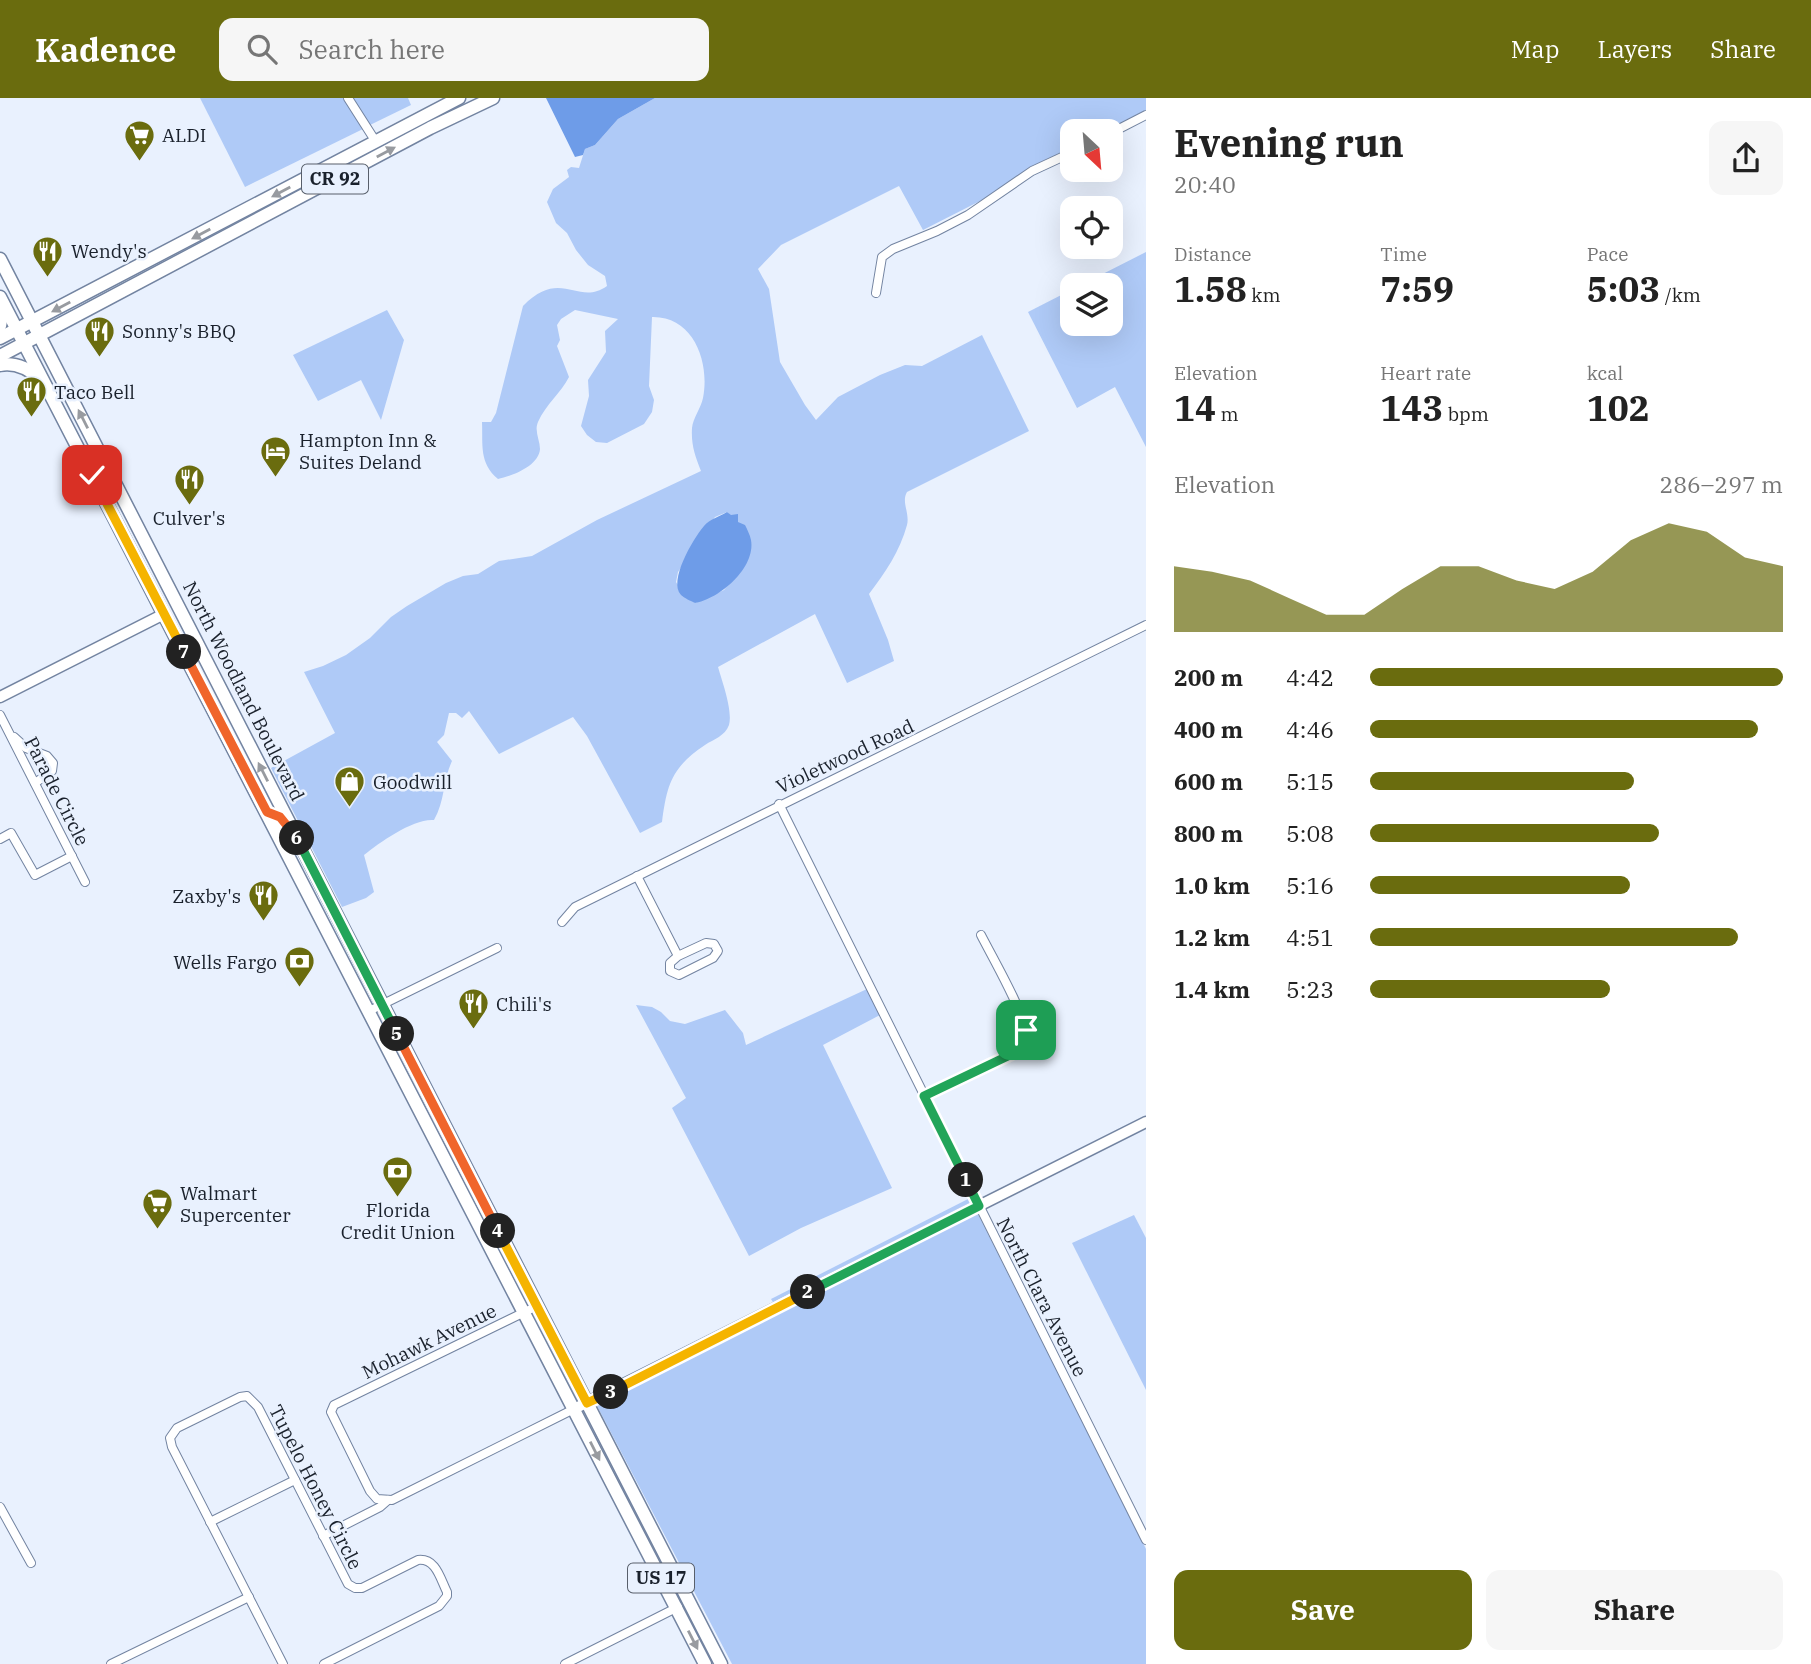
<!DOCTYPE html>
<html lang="en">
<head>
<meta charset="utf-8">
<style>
  body { margin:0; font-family:"IBM Plex Serif",serif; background:#f6f6f6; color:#222; height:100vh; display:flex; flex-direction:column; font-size:26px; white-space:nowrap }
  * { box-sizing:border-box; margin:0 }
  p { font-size:23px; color:#767676 }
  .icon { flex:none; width:38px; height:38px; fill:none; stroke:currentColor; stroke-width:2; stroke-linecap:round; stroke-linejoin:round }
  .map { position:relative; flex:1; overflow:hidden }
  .sheet { display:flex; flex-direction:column; background:#fff; width:665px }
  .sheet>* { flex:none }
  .needle { width:46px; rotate:154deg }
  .fabs { position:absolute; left:1060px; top:21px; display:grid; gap:14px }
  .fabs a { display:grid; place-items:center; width:63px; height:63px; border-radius:14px; background:#fff; box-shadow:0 7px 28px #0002; font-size:35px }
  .pin { position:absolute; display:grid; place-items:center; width:60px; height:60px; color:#fff; margin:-30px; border-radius:14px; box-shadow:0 4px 10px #0006 }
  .km { position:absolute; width:35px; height:35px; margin:-18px; border-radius:50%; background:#222; color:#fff; font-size:19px; line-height:35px; text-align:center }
  .round { display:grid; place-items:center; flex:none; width:74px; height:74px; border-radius:14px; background:#f6f6f6 }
  .headline { display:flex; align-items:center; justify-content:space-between; height:119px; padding:0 28px }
  h1 { font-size:38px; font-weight:700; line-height:52px }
  .metrics { display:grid; grid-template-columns:repeat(3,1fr); gap:10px; height:119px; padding:7px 28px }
  .metrics div { display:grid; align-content:center }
  .metrics b { font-size:35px; font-weight:700 }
  .metrics small { font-size:19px; font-weight:400 }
  .metrics p { font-size:19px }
  .chart { height:196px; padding:14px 28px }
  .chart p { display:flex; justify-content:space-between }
  .chart svg { width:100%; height:126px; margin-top:7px; fill:#6a6c0e; opacity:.7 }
  .button { display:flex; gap:14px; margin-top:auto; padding:14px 28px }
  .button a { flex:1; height:80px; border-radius:14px; background:#6a6c0e; color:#fff; font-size:28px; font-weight:700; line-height:80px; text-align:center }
  .button a+a { background:#f6f6f6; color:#222 }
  ul { padding:0 28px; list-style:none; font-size:23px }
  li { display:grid; grid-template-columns:112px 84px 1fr; align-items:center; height:52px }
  li i { height:18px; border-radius:9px; background:#6a6c0e }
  header { display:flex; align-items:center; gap:42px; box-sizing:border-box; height:98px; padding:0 35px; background:#6a6c0e; color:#fff }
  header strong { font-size:33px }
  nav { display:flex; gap:38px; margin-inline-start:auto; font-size:24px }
  .search { width:490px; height:63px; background:#f6f6f6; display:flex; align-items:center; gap:18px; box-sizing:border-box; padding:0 24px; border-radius:14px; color:#767676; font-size:26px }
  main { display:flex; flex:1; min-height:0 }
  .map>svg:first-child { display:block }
  .green { fill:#afcaf7; fill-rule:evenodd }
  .water { fill:#6e9ce8 }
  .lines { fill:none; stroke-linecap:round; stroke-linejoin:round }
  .street-casing { stroke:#7384a1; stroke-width:10 }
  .secondary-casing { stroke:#7384a1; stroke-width:13 }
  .primary-casing { stroke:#7384a1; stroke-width:15 }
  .street { stroke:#fff; stroke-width:8 }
  .secondary { stroke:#fff; stroke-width:10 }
  .primary { stroke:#fff; stroke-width:12 }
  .oneway { fill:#989ba0 }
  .split-1-casing { stroke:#fff; stroke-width:14 }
  .split-2-casing { stroke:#fff; stroke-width:14 }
  .split-3-casing { stroke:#fff; stroke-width:14 }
  .split-4-casing { stroke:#fff; stroke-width:14 }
  .split-5-casing { stroke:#fff; stroke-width:14 }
  .split-6-casing { stroke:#fff; stroke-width:14 }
  .split-7-casing { stroke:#fff; stroke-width:14 }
  .split-8-casing { stroke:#fff; stroke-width:14 }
  .split-1 { stroke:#22a559; stroke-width:9 }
  .split-2 { stroke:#22a559; stroke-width:9 }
  .split-3 { stroke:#f5b400; stroke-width:9 }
  .split-4 { stroke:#f5b400; stroke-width:9 }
  .split-5 { stroke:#f0652b; stroke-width:9 }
  .split-6 { stroke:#22a559; stroke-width:9 }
  .split-7 { stroke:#f0652b; stroke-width:9 }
  .split-8 { stroke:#f5b400; stroke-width:9 }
  .labels { text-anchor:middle; stroke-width:5; stroke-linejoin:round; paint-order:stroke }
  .shield { fill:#e9f1fe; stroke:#585f6b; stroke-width:2 }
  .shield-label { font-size:18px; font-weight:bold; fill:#1a212c }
  .poi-label { font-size:19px; fill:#1a212c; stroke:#e9f1fe; text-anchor:start }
  .street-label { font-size:19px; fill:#1a212c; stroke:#e9f1fe }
</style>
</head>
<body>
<header>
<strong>Kadence</strong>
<div class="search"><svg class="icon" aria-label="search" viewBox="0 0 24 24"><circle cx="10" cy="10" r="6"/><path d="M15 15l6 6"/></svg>Search here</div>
<nav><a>Map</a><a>Layers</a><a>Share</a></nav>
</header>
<main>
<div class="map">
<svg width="1146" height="1566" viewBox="0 0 1146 1566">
  <rect width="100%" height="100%" fill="#e9f1fe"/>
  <g class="green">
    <path d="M200 0H344L363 31 245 89Z"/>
    <path d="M352 0H408L411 7 370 27Z"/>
    <path d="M655 0H1146V12L1105 33H1073V49L1030 69 982 102 923 132 899 88 781 147 758 171 769 191 780 264 805 307 816 322 838 299 880 277 905 267 922 268 982 237 1029 333 907 394C901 404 910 415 907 427 900 453 885 475 869 496L888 542 894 563 847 585 815 516 718 569C722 583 733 613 729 627 725 638 714 641 705 647 672 669 667 686 662 724L640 735 587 638 573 619 499 656 469 613 462 620 456 615H449L444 637 437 644 452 663C443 682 445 703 434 722 414 720 380 744 364 757L374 794 366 800 342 809 271 670 335 635 304 574 323 568 346 557 370 540 391 519 407 508 446 485 463 478 478 476 499 463 532 458 597 422 701 373C695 358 691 347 692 330 693 320 701 310 703 300 710 265 694 218 652 219L649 288 654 302 652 314 644 326 607 345 596 344 587 337 581 328 589 298 588 282 606 254 605 233 618 221 575 212 561 221 557 227 560 242 557 248 569 279C561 295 546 306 538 324 534 333 540 342 540 351 539 368 512 378 498 381 479 365 483 347 482 324H491L496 315 523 208C561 169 578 209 607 188L605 178 588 167 576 152 567 135 556 125 547 104 553 91 569 79 567 72 571 69 579 70 585 51 595 47 618 21ZM727 414 737 424 746 466 724 492 695 505 685 499 676 484 678 474 715 419Z"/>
    <path d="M1146 154V349L1115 289 1077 310 1028 214 1073 191V226H1111V187H1081Z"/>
    <path d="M387 212 404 242 381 322 361 282 318 303 293 257Z"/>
    <path d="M867 891 880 917 823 947 892 1090 801 1130 749 1158 672 1010 686 1000 636 907 652 909 661 914 670 923 685 926 725 912 743 935 746 947Z"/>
    <path d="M970 1100 973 1106 774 1206 771 1201Z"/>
    <path d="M977 1114 1146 1451V1566H732L596 1306Z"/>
    <path d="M1134 1117 1146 1140V1292L1072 1145Z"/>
  </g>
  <g class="water">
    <path d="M546 0H655L618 21 595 47 585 51 583 57 575 59Z"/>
    <path d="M727 414 731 417 738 416V424L745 427C747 431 750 437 751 442 756 470 719 501 695 505 691 503 684 500 681 497 668 483 693 441 704 428 710 421 719 419 727 414Z"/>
  </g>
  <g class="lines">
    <defs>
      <g id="street">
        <path d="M348 0 376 44"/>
        <path d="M1111 35 1146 17"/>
        <path d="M876 195 882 159 893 151 937 133 968 117 1032 73 1073 54"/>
        <path d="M0 617 85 784"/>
        <path d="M14 639 26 650 47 658 53 665 52 673 35 685"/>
        <path d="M779 706 1146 1442"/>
        <path d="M0 741 11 735 35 777 72 758"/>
        <path d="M637 778 678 858 670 865V873L679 877 713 860 718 853 714 846 706 845 678 858"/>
        <path d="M562 824 575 809C765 714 956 622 1146 527"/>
        <path d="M369 913 497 850"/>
        <path d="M924 998 1012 956C1018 951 1024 947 1026 939 1030 924 990 855 981 837"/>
        <path d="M537 1208 334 1307 331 1314 370 1393 377 1401 392 1402 574 1311"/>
        <path d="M0 1409 31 1465"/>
        <path d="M210 1424 295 1382"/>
        <path d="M323 1438 380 1409 388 1402"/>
        <path d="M111 1566 249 1499"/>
        <path d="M283 1566 172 1349 170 1340 177 1330 240 1299 247 1298 258 1309 348 1486 355 1490H362L418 1462C436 1460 440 1480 447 1494V1498L439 1508 324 1566"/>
        <path d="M565 1566 678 1509"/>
      </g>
      <g id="secondary">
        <path d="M0 599 164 516"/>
        <path d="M574 1311 1146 1024"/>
      </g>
      <g id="primary">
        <path d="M0 161 721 1566"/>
        <path d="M0 199 705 1566"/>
        <path d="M0 228 2 217 0 205"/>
        <path d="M0 240 459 0"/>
        <path d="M0 258 430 30 493 0"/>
        <path d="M0 267C16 264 29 271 40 281"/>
      </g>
    </defs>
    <use href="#street" class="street-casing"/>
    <use href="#secondary" class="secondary-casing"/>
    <use href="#primary" class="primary-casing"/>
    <use href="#street" class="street"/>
    <use href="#secondary" class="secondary"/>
    <use href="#primary" class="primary"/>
  </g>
  <defs><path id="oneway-solid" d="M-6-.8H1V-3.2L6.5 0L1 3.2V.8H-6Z" transform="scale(1.75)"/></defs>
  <g class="oneway">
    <use href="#oneway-solid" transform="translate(386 54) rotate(-28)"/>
    <use href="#oneway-solid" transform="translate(281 94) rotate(152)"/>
    <use href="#oneway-solid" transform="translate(201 136) rotate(152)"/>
    <use href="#oneway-solid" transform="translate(61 209) rotate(152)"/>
    <use href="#oneway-solid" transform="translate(83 321) rotate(-117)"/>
    <use href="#oneway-solid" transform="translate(263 674) rotate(-117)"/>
    <use href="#oneway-solid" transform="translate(595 1353) rotate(63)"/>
    <use href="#oneway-solid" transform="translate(693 1542) rotate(63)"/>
  </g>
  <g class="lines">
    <defs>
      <path id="split-1" d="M966 1082 924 998 1012 956C1021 949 1026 944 1026 932"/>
      <path id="split-2" d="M808 1194 979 1108 966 1082"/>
      <path id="split-3" d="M611 1294 808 1194"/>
      <path id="split-4" d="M498 1133 587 1305 611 1294"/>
      <path id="split-5" d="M397 936 498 1133"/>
      <path id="split-6" d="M297 740 397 936"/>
      <path id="split-7" d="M184 554 267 714 280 719 297 740"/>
      <path id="split-8" d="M92 377 184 554"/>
    </defs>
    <use href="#split-1" class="split-1-casing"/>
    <use href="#split-2" class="split-2-casing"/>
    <use href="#split-3" class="split-3-casing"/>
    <use href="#split-4" class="split-4-casing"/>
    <use href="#split-5" class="split-5-casing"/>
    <use href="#split-6" class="split-6-casing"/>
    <use href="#split-7" class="split-7-casing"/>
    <use href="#split-8" class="split-8-casing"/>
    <use href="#split-1" class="split-1"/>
    <use href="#split-2" class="split-2"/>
    <use href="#split-3" class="split-3"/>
    <use href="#split-4" class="split-4"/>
    <use href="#split-5" class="split-5"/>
    <use href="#split-6" class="split-6"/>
    <use href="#split-7" class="split-7"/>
    <use href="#split-8" class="split-8"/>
  </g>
  <defs>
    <symbol id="supermarket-pin" viewBox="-11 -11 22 30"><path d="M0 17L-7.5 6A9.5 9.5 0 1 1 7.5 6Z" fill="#6a6c0e" stroke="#e9f1fe"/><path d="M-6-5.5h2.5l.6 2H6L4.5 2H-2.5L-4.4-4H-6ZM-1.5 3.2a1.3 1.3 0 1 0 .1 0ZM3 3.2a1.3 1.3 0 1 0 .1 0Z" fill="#fff"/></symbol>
    <symbol id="restaurant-pin" viewBox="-11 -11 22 30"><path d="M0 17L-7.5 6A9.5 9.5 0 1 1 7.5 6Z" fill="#6a6c0e" stroke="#e9f1fe"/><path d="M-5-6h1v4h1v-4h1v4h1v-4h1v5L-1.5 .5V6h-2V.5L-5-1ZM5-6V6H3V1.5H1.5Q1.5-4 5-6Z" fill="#fff"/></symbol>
    <symbol id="hotel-pin" viewBox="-11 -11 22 30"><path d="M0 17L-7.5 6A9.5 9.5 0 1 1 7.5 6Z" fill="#6a6c0e" stroke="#e9f1fe"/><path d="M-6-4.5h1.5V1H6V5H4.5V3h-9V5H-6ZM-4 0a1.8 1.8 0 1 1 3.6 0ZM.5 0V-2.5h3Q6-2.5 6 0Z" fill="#fff"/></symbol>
    <symbol id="shop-pin" viewBox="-11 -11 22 30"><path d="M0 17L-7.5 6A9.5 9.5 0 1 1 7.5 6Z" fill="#6a6c0e" stroke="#e9f1fe"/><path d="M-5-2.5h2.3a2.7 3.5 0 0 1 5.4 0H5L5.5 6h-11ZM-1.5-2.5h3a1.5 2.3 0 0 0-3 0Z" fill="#fff"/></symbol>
    <symbol id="bank-pin" viewBox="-11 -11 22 30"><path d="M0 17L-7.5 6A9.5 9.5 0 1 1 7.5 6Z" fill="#6a6c0e" stroke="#e9f1fe"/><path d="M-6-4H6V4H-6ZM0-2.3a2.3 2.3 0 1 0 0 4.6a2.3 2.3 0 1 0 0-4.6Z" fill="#fff"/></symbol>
  </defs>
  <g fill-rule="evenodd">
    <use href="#supermarket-pin" x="122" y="20" width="35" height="47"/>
    <use href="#restaurant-pin" x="30" y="136" width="35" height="47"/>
    <use href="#restaurant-pin" x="82" y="216" width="35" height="47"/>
    <use href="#restaurant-pin" x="14" y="276" width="35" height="47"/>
    <use href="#hotel-pin" x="258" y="336" width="35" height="47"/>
    <use href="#restaurant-pin" x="172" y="364" width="35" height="47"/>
    <use href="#shop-pin" x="332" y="666" width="35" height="47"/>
    <use href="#restaurant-pin" x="246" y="780" width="35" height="47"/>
    <use href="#bank-pin" x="282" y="846" width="35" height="47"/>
    <use href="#restaurant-pin" x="456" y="888" width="35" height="47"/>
    <use href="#bank-pin" x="380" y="1056" width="35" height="47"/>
    <use href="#supermarket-pin" x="140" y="1088" width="35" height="47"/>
  </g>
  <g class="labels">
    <g class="shield">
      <rect x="302" y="66.5" width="66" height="29" rx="5"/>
      <rect x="628" y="1465.5" width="66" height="29" rx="5"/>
    </g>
    <g class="shield-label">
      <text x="335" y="87">CR 92</text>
      <text x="661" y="1486">US 17</text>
    </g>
    <g class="poi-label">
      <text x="162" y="44">ALDI</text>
      <text x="71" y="160">Wendy's</text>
      <text x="122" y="240">Sonny's BBQ</text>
      <text x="54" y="301">Taco Bell</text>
      <text x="299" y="349">Hampton Inn &amp;<tspan x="299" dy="22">Suites Deland</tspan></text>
      <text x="189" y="427" text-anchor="middle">Culver's</text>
      <text x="373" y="691">Goodwill</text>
      <text x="241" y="805" text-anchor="end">Zaxby's</text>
      <text x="277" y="871" text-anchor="end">Wells Fargo</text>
      <text x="496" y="913">Chili's</text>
      <text x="180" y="1102">Walmart<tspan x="180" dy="22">Supercenter</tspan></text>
      <text x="398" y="1119" text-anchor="middle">Florida<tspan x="398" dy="22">Credit Union</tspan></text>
    </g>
    <g class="street-label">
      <text transform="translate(244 593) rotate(63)" y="7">North Woodland Boulevard</text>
      <text transform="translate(845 658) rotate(-25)" y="7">Violetwood Road</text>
      <text transform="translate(57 693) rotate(63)" y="7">Parade Circle</text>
      <text transform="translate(1042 1199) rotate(63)" y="7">North Clara Avenue</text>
      <text transform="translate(429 1243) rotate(-26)" y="7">Mohawk Avenue</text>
      <text transform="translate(316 1389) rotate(63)" y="7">Tupelo Honey Circle</text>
    </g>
  </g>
</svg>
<div class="fabs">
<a><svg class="needle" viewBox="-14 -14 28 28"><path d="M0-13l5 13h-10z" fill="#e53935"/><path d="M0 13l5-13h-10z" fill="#767676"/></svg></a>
<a><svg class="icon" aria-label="locate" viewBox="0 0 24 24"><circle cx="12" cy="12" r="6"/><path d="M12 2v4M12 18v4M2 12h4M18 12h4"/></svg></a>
<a><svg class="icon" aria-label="layers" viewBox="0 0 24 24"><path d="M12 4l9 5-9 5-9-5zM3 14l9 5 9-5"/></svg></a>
</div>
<div class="pin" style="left:1026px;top:932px;background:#1e9e55"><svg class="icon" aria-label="arrive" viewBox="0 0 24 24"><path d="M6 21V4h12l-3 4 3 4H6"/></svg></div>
<div class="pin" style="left:92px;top:377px;background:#d93025"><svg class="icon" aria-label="check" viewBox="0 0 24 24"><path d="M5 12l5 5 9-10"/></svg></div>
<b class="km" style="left:966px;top:1082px">1</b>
<b class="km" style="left:808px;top:1194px">2</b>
<b class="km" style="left:611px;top:1294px">3</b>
<b class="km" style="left:498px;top:1133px">4</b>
<b class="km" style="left:397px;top:936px">5</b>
<b class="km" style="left:297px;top:740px">6</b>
<b class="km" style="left:184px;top:554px">7</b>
</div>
<section class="sheet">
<div class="headline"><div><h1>Evening run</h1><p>20:40</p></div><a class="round"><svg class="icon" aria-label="share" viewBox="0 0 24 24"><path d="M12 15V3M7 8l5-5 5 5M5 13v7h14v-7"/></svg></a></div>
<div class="metrics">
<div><p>Distance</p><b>1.58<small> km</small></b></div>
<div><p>Time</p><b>7:59</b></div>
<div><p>Pace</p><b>5:03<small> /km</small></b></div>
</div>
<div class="metrics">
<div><p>Elevation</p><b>14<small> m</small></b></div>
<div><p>Heart rate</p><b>143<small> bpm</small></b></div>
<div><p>kcal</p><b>102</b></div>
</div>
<div class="chart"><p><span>Elevation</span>286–297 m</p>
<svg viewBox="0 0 160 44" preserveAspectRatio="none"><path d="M0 44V21L10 23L20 26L30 32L40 38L50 38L60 29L70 21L80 21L90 26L100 29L110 23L120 12L130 6L140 9L150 18L160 21V44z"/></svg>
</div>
<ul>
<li><b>200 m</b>4:42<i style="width:100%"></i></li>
<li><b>400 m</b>4:46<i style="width:94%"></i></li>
<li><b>600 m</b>5:15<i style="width:64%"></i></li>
<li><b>800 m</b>5:08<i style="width:70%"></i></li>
<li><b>1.0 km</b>5:16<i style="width:63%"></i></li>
<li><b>1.2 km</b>4:51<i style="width:89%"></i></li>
<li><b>1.4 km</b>5:23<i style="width:58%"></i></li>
</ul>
<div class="button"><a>Save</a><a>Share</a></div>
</section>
</main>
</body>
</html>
